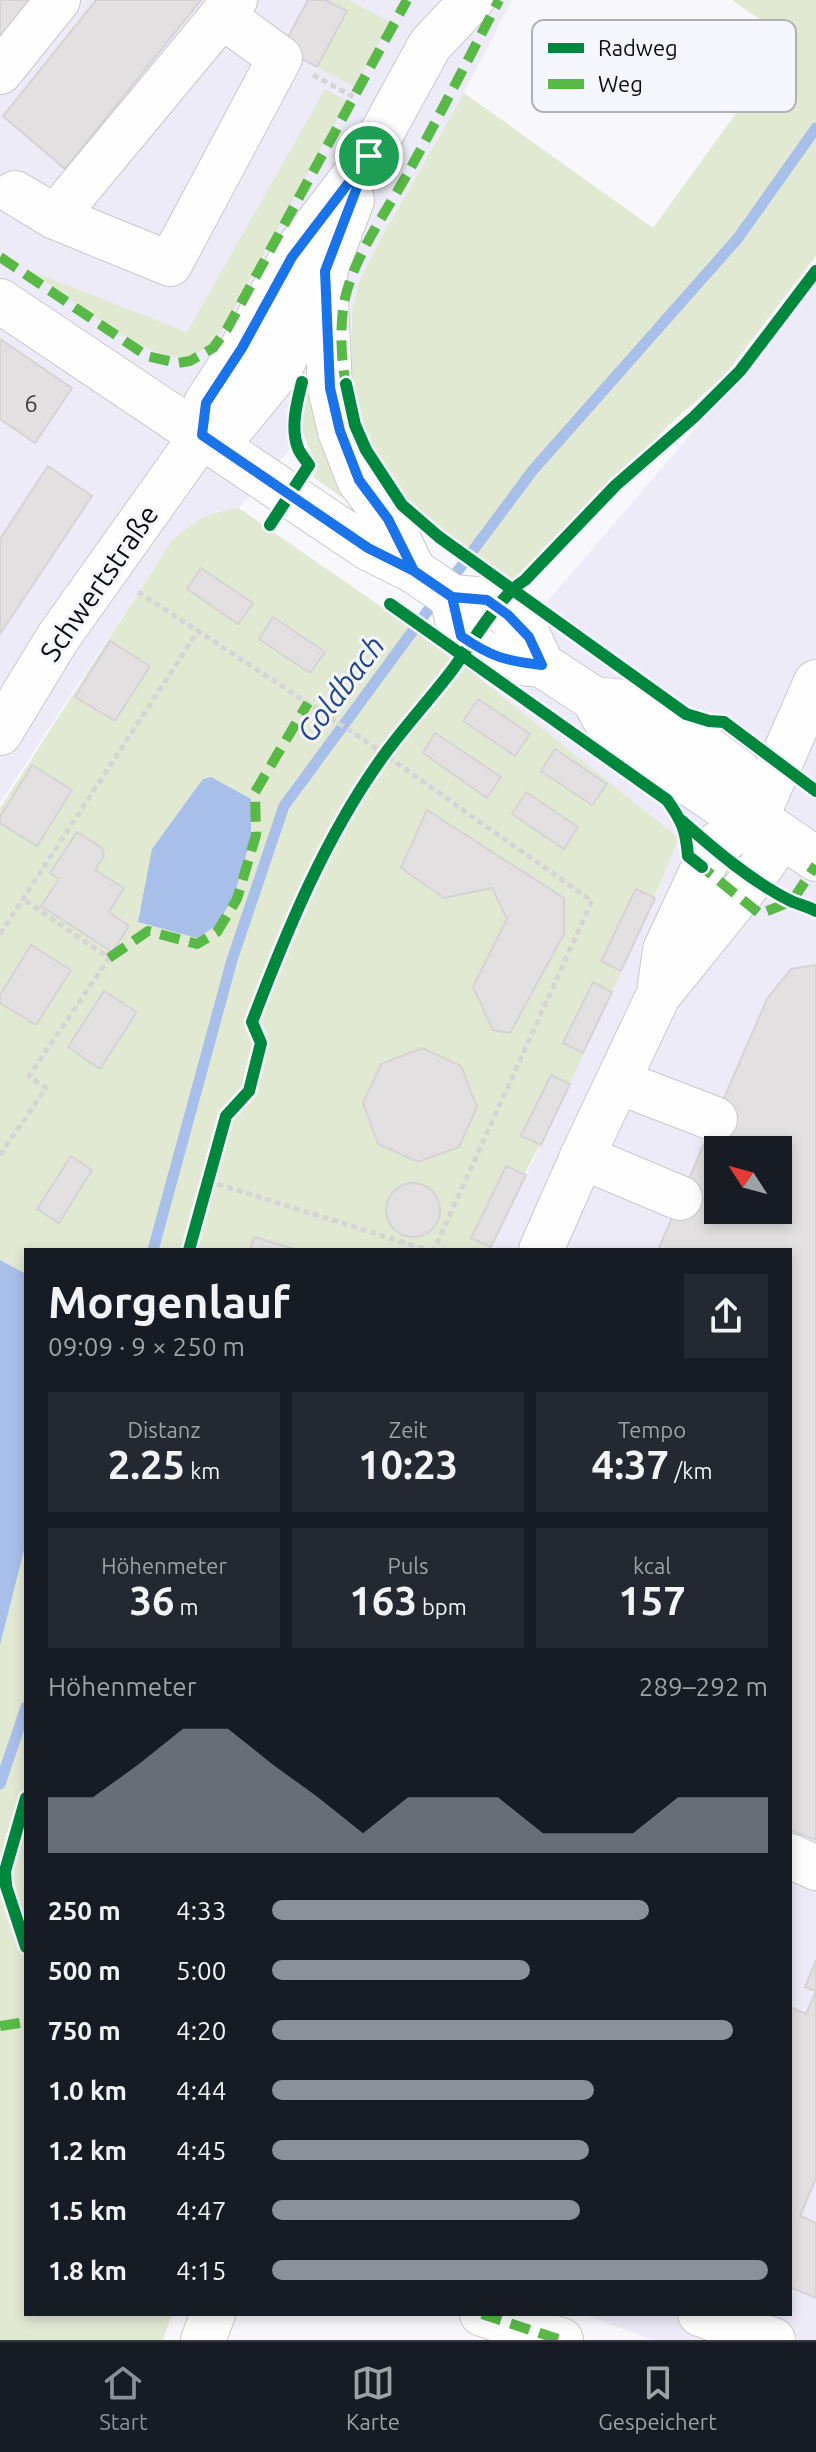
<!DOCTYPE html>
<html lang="de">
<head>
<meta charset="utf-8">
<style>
  body { margin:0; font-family:Ubuntu,sans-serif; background:#242831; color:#f1f3f6; height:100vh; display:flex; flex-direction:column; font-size:30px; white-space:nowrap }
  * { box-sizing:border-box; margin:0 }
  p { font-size:26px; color:#9ea1a6 }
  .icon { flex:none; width:44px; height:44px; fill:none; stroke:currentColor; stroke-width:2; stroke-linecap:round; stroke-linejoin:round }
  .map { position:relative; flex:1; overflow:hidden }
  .panel { position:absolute; left:24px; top:1248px; width:768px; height:1068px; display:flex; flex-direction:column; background:#171b24; border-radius:0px; box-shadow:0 4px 12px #0003 }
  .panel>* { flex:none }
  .needle { width:52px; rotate:306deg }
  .buttons { position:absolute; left:704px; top:1136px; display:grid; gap:16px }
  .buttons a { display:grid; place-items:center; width:88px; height:88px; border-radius:0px; background:#171b24; box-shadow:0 4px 12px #0003; font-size:40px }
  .pin { position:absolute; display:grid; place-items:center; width:68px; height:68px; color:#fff; margin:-34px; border:4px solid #fff; border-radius:50%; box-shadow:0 2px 8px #0007 }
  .round { display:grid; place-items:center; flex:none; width:84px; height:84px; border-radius:0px; background:#242831 }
  .headline { display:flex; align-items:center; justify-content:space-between; height:136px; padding:0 24px }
  h1 { font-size:44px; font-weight:700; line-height:60px }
  .metrics { display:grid; grid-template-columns:repeat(3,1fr); gap:12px; height:136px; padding:8px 24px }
  .metrics div { display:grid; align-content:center; border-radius:0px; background:#242831; text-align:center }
  .metrics b { font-size:40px; font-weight:700 }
  .metrics small { font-size:22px; font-weight:400 }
  .metrics p { font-size:22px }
  .chart { height:224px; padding:16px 24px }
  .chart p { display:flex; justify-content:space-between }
  .chart svg { width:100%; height:144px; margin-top:8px; fill:#8c9099; opacity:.7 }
  ul { padding:0 24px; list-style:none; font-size:26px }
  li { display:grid; grid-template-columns:128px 96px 1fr; align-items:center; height:60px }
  li i { height:20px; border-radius:10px; background:#8c9099 }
  .menu { display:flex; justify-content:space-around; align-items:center; height:112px; border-top:2px solid #363941; background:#171b24; font-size:22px; color:#9ea1a6 }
  .menu a { display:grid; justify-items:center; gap:4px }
  .menu .current { color:#8c9099 }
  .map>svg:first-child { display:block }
  .commercial { fill:#edebf7; fill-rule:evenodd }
  .green { fill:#e2e9d3 }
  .water { fill:#a8bfe9 }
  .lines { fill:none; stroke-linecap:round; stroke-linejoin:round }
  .stream { stroke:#a8bfe9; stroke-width:11 }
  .building { fill:#e2e0e1; stroke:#d5d3d4; stroke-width:2; fill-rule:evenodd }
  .minor-casing { stroke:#c9c9cd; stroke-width:46 }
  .path { stroke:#d5d5d6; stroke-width:5; stroke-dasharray:6 4; stroke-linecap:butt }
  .minor { stroke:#fefeff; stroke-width:44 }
  .quiet { stroke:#58b947; stroke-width:10; stroke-dasharray:20 10; stroke-linecap:butt }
  .cycleway-casing { stroke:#f6f6fe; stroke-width:17 }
  .cycleway { stroke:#00873e; stroke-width:12 }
  .route-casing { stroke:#fff; stroke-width:16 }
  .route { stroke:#1a73e8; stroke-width:10 }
  .labels { text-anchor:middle; stroke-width:6; stroke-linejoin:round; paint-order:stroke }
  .number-label { font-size:24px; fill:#424244 }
  .street-label { font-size:28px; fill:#0c0c0f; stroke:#f6f6fe }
  .water-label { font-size:30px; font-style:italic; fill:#23488e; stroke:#f6f6fe }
  .key { fill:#f6f6fe; stroke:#b0b0b6; stroke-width:2 }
  .key-label { font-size:22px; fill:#0c0c0f }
</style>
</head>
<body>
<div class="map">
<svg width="816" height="2340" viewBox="0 0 816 2340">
  <rect width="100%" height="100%" fill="#f8f8fc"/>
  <g class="commercial">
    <path d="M0 0H512L464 93 377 245 359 282 352 310 351 378 239 508 217 511 171 542 0 803Z"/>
    <path d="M816 282V2340H652L583 2314H790V1250H490L570 1084 583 1053 655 898 679 838 490 687 535 616 780 330ZM718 1150H778V1210H718Z"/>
  </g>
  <g class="green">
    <path d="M325 0H349L390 22 355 87 317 67 347 12Z"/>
    <path d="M732 0H816V256L725 375 668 426 522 576 514 579 505 576 418 512 391 479 366 431 351 378 352 310 359 282 377 245 464 93 653 228 789 40Z"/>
    <path d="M325 89 347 101 221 333C212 341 203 352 192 356 154 369 63 293 31 271L187 332Z"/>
    <path d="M304 393 321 404 351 504 313 477 319 465C305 444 294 418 304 393Z"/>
    <path d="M239 508 448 653 679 838C646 921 607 1002 570 1084 545 1140 511 1193 490 1250H26V2314H172L163 2340H0V808L171 542C195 520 207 512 239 508Z"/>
  </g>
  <g class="water">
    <path d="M211 777 251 799V838L234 896 216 926 197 938 138 922 152 849 203 779Z"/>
    <path d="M0 1260 26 1274V1542L0 1645Z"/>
  </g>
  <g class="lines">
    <g class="stream">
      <path d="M448 584 533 470 738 238 816 128"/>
      <path d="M153 1250 232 960 284 806 437 598"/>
      <path d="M0 1784 26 1707"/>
    </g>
  </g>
  <g class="building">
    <path d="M0 0H30L0 41Z"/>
    <path d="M96 0H201L65 169 3 116Z"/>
    <path d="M308 0H325L347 11 317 67 282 48Z"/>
    <path d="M0 339 72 388 35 443 0 419Z"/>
    <path d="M48 466 92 496 0 634V539Z"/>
    <path d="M201 568 253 603 238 624 187 589Z"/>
    <path d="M273 617 325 652 310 673 259 639Z"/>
    <path d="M110 641 150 666 115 721 75 697Z"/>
    <path d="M478 699 530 734 515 756 463 721Z"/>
    <path d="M435 733 501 777 487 798 423 753Z"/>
    <path d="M555 749 607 784 592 805 541 771Z"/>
    <path d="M32 765 72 790 37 846 0 823V817Z"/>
    <path d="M526 792 578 827 564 849 512 814Z"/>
    <path d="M427 810 564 898V934L510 1033 493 1030 473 987 507 919 492 888 444 898 401 868Z"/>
    <path d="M77 832 102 848 104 856 95 870 124 888 109 912 129 926 112 952 41 906 59 879 50 873Z"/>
    <path d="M636 889 655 898 621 971 601 961Z"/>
    <path d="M31 945 71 970 36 1025 0 1003V995Z"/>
    <path d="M816 965V1840L790 1830V1250H658L767 999 791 969ZM718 1150H778V1210H718Z"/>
    <path d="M593 982 612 992 583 1053 563 1043Z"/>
    <path d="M104 991 137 1012 100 1069 68 1047Z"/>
    <path d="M422 1048 461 1066 477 1107 459 1147 418 1162 378 1144 363 1103 381 1064Z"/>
    <path d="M551 1075 570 1084 541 1145 521 1136Z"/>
    <path d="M71 1156 92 1170 59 1223 37 1209Z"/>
    <path d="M506 1166 526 1175 491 1247 471 1238Z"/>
    <circle cx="413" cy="1210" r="27"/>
    <path d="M254 1237 298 1250H250Z"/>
    <path d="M816 1960V2178L800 2216 816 2223V2298L790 2287V2007L806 2014 816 1991 805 1987Z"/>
  </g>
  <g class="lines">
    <defs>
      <g id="minor">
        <path d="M0 72 58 0"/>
        <path d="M15 193 55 217 170 264 280 58 222 16"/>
        <path d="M55 217 235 0"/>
        <path d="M325 277 330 388 340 431 359 480 388 519 414 571"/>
        <path d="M0 301 368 548 414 571 452 597 487 600 508 615 529 637 542 665"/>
        <path d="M202 435 235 424 280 369 325 271 352 200"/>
        <path d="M452 597 461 636 482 652 512 662 542 665 594 699 632 703 683 730 739 772 756 818"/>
        <path d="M594 699 604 718 620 736 720 804 756 818 816 859"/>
        <path d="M0 733 57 639 202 435 206 403 242 348 292 257 369 156 430 45 472 0"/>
        <path d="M756 818 816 682"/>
        <path d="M660 985 665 950 713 847 756 818"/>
        <path d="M619 1082 715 1119"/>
        <path d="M582 1157 680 1198"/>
        <path d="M541 1250 582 1157 658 996 754 877 782 836"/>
        <path d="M790 1856 816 1868"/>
        <path d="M482 2314 561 2340"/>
        <path d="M700 2314 773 2340"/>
        <path d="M203 2340 213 2314"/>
      </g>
    </defs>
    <use href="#minor" class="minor-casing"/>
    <g class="path">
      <path d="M313 75 354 97"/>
      <path d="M138 592 198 631"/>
      <path d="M0 934 198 631 364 740 592 901 434 1250"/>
      <path d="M0 1155 46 1088 29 1076 109 958 23 899"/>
      <path d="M208 1181 428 1250"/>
    </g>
    <use href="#minor" class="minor"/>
    <g class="quiet">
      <path d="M0 257 147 356 177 363 190 361 213 348 227 329 407 0"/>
      <path d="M347 390C341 362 339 327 345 298 355 255 386 212 408 173 439 116 469 58 499 0"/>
      <path d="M696 862 760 914 792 901 816 865"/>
      <path d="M109 958 148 931 197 944 217 932 237 899 256 835 255 792 308 703"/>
      <path d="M0 2026 26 2022"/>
      <path d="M482 2314 561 2340"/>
    </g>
    <defs>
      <g id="cycleway">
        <path d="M346 384 355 425 366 450 402 505 439 537 686 714 709 721 724 722 816 791"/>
        <path d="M270 525 309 465C306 460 300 454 298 448 290 428 297 402 302 382"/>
        <path d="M390 604 667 800C682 821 686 830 688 856L702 867"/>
        <path d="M682 821C715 850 752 882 793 902 801 905 809 907 816 911"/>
        <path d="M189 1250 226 1116 249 1091 261 1043 252 1022C287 930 326 835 384 755 406 725 431 698 453 669 472 643 499 596 525 580L616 485 694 417 740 371 816 271"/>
        <path d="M26 1798 5 1871 6 1886 26 1947"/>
      </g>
    </defs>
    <use href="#cycleway" class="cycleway-casing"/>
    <use href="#cycleway" class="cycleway"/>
  </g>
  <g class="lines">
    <defs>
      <path id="route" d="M369 156 292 257 242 348 206 403 202 435 368 548 414 571 452 597 487 600 508 615 529 637 542 665C506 661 491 657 461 636L452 597 414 571 388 519 359 480 340 431 330 388 325 271 369 156"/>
    </defs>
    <use href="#route" class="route-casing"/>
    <use href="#route" class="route"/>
  </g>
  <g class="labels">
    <g class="number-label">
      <text x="31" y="412">6</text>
    </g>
    <g class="street-label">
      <text transform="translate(99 583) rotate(-55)" y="10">Schwertstraße</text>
    </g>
    <g class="water-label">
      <text transform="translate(341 689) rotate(-53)" y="10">Goldbach</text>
    </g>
  </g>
  <rect x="532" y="20" width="264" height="92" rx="12" class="key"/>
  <rect x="548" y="43" width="36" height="10" fill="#00873e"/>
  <rect x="548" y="79" width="36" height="10" fill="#58b947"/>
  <g class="key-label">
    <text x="598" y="56">Radweg</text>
    <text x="598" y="92">Weg</text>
  </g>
</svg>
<div class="buttons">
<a><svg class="needle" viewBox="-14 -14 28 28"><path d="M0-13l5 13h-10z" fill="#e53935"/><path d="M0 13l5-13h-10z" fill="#9ea1a6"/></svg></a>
</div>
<div class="pin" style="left:369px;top:156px;background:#1e9e55"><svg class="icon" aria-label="arrive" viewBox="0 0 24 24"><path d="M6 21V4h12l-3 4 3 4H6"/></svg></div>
<section class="panel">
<div class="headline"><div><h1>Morgenlauf</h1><p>09:09 · 9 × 250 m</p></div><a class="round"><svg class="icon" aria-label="share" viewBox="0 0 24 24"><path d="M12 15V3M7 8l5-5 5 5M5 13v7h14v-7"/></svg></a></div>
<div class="metrics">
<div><p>Distanz</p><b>2.25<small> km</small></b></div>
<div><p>Zeit</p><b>10:23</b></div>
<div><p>Tempo</p><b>4:37<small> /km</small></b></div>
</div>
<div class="metrics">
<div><p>Höhenmeter</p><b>36<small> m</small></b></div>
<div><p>Puls</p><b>163<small> bpm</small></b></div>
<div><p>kcal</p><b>157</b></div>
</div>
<div class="chart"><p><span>Höhenmeter</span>289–292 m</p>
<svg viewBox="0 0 160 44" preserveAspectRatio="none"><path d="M0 44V27L10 27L20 17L30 6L40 6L50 17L60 27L70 38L80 27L90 27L100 27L110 38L120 38L130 38L140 27L150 27L160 27V44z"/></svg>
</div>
<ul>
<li><b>250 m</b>4:33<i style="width:76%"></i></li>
<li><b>500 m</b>5:00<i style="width:52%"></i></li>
<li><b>750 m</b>4:20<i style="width:93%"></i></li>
<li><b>1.0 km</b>4:44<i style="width:65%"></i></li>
<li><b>1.2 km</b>4:45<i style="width:64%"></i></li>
<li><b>1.5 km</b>4:47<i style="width:62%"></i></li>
<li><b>1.8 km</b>4:15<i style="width:100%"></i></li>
</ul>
</section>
</div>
<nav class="menu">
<a class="current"><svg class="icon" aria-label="home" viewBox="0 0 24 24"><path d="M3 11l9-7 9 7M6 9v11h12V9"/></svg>Start</a>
<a><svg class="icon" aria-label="map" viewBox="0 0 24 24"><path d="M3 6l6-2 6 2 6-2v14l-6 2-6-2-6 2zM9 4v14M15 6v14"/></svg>Karte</a>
<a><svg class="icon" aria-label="saved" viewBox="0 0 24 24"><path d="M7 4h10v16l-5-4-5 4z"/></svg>Gespeichert</a>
</nav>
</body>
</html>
